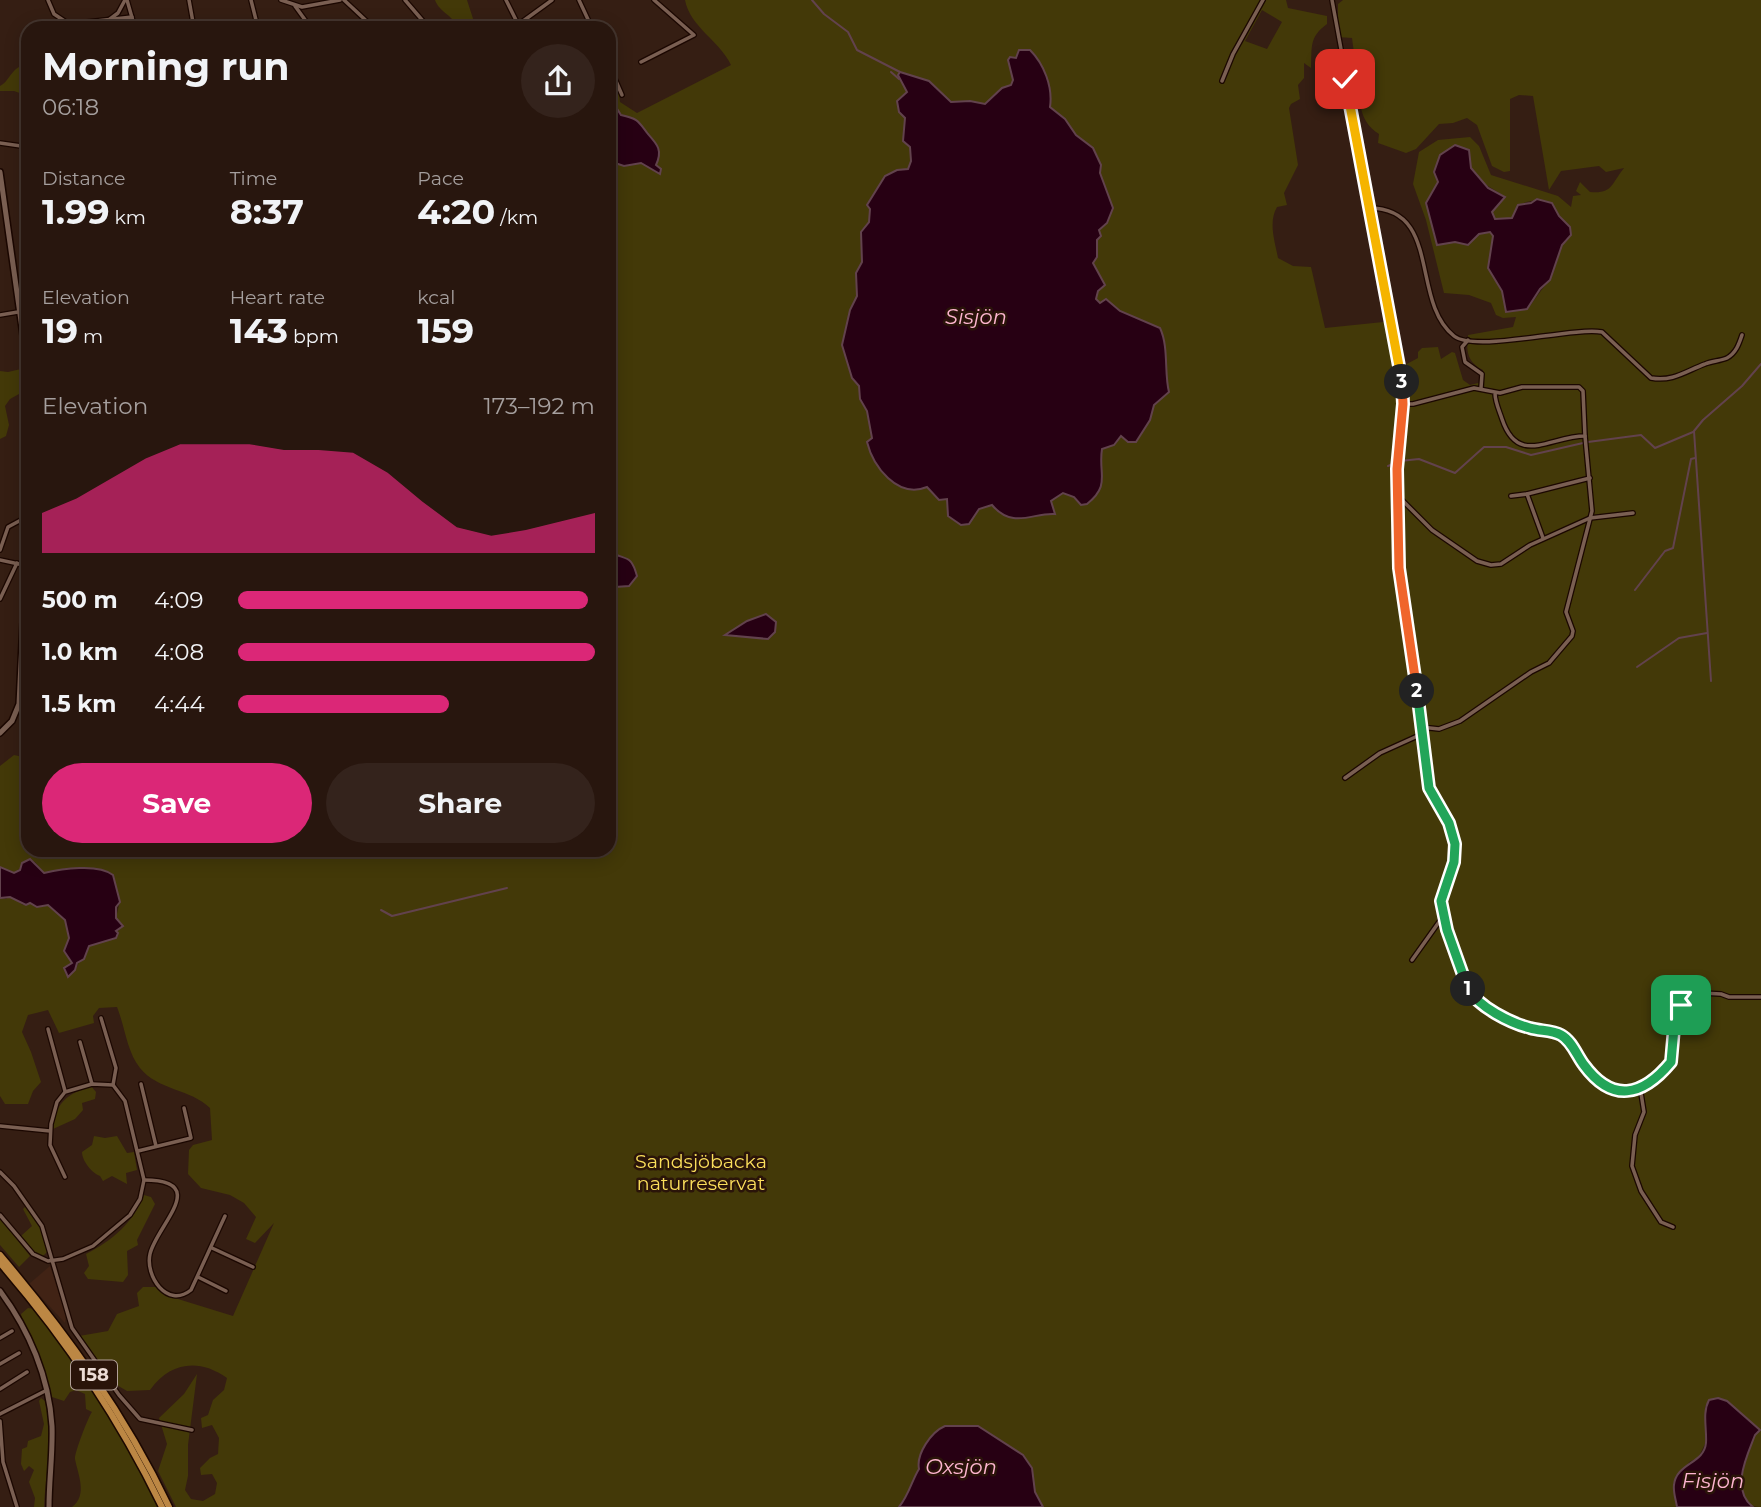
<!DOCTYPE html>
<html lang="en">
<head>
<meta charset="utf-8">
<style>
  body { margin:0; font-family:Montserrat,sans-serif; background:#34231c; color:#f1f3f6; height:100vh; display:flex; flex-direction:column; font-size:26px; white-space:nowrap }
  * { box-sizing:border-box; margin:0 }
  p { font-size:23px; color:#a59f9e }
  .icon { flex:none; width:38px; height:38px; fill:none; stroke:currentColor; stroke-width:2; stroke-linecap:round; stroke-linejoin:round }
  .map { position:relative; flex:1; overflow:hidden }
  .panel { position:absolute; left:21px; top:21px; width:595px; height:836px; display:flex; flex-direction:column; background:#28160e; border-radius:21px; box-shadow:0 4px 18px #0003,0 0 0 2px #44352e }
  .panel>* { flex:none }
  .pin { position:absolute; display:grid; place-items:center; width:60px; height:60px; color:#fff; margin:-30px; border-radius:14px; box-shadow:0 4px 10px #0006 }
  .km { position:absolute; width:35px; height:35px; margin:-18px; border-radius:50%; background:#222; color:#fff; font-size:19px; line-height:35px; text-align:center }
  .round { display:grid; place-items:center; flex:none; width:74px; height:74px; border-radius:37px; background:#34231c }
  .summary { display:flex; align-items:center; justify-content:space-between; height:119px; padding:0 21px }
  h1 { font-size:38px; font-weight:700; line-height:52px }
  .stats { display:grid; grid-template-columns:repeat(3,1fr); gap:10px; height:119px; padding:7px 21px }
  .stats div { display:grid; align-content:center }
  .stats b { font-size:35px; font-weight:700 }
  .stats small { font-size:19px; font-weight:400 }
  .stats p { font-size:19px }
  .chart { height:196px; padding:14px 21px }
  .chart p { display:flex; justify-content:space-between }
  .chart svg { width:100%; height:126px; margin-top:7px; fill:#db2777; opacity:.7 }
  .action { display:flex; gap:14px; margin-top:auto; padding:14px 21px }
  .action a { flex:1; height:80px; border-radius:42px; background:#db2777; color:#fff; font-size:28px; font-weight:700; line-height:80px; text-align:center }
  .action a+a { background:#34231c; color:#f1f3f6 }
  ul { padding:0 21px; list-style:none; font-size:23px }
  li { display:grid; grid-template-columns:112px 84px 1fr; align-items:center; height:52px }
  li i { height:18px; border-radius:9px; background:#db2777 }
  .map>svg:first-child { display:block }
  .built { fill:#412315 }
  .green { fill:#433908; fill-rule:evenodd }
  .water { fill:#270013; stroke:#62424d; stroke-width:2 }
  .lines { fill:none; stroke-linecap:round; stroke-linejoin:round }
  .stream { stroke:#62424d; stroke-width:2 }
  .street-casing { stroke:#1b0701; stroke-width:6 }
  .secondary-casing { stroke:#1b0701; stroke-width:8 }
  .primary-casing { stroke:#1b0701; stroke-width:9 }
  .street { stroke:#7a5f52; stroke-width:3.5 }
  .secondary { stroke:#7a5f52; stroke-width:5 }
  .primary { stroke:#bc8744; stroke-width:6 }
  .split-1-casing { stroke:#fff; stroke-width:14 }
  .split-2-casing { stroke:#fff; stroke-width:14 }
  .split-3-casing { stroke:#fff; stroke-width:14 }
  .split-4-casing { stroke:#fff; stroke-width:14 }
  .split-1 { stroke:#22a559; stroke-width:9 }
  .split-2 { stroke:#22a559; stroke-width:9 }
  .split-3 { stroke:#f0652b; stroke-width:9 }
  .split-4 { stroke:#f5b400; stroke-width:9 }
  .labels { text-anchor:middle; stroke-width:5; stroke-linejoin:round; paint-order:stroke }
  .shield { fill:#2a1409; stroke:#b2a098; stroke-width:2 }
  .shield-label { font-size:18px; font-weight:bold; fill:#ecdcd5 }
  .park-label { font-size:19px; fill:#fade5b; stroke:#2a1409 }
  .water-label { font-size:21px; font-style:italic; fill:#feb5d0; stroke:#2a1409 }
</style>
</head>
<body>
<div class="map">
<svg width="1761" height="1507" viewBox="0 0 1761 1507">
  <rect width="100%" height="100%" fill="#351e13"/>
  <path class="built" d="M50 1266 66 1315 65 1323 29 1284Z"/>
  <g class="green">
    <path d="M435 0H467L476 28H458C453 15 439 12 435 0Z"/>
    <path d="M685 0H1286L1288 8 1327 16V24C1309 37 1312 47 1311 68L1304 63V78L1298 85 1300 99 1291 104 1289 108 1298 165 1284 193 1287 205 1277 207C1268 222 1275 242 1278 258L1293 266 1311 267 1325 328 1393 321 1401 367 1418 358V352L1422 348 1438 347 1441 359 1452 352 1455 353 1463 380 1470 385 1482 382 1483 370C1467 362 1466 351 1468 335L1513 327 1516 317 1503 318 1496 315 1491 303 1469 295 1444 293 1426 220 1413 184 1419 152 1438 140 1470 137 1479 146 1491 175 1558 196 1571 207 1573 196 1581 195 1576 191 1580 182 1590 192C1613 194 1611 184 1624 168L1606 172 1599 166 1561 171 1549 190 1533 96 1519 95 1510 99V171L1504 172 1492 166 1477 125 1467 118 1453 123 1439 124 1416 149 1406 153 1378 143 1379 134C1356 119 1362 100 1356 76L1362 70 1355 61 1352 38 1338 37V4L1343 0H1761V1507C1726 1507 1748 1453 1755 1435L1760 1430 1739 1411 1707 1404 1705 1407 1706 1442 1698 1458 1689 1462 1676 1500 1677 1507H1043L1035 1492 1032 1468 1028 1461 993 1437 974 1507H176L158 1471 167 1444 159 1418 184 1394 197 1374 188 1445V1476L185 1490 191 1499 203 1501 215 1494 217 1483 212 1474 201 1475 200 1468 210 1458 218 1454 219 1438 212 1425 202 1428 201 1418 208 1415 213 1400 224 1390 227 1378C199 1358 170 1362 150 1390L127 1391 115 1384 79 1336 108 1331 117 1314 139 1306 137 1293 143 1287H157L165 1295 233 1316 274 1223 255 1243 246 1239 256 1217 244 1203 230 1195 201 1188 188 1174 189 1150 193 1145 212 1140 210 1108C191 1089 157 1090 140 1068 127 1052 125 1027 117 1007L99 1008 93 1016 94 1023 59 1033 48 1010 28 1015 22 1032 31 1052 41 1082 33 1091 28 1104H5L0 1096V898L6 899 10 896 23 905 29 902 42 907 48 905 65 920 69 938 64 951 72 963 65 973 68 977 75 970 89 945 110 939 123 926 116 918 120 901 110 872 69 868 44 873 35 862 30 860 14 873 0 867V766L14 755 28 758V850H609V101L611 103 609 78 619 93 620 102 637 113 731 65C720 41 690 27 685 0ZM1262 10 1282 22 1267 49 1245 41ZM1461 147 1469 150C1471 156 1469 163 1471 167 1475 182 1494 188 1505 197L1492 212 1495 219 1512 218 1518 205C1549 192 1555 212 1571 233L1562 245 1552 276 1529 307 1507 312 1502 291 1488 268 1493 236 1490 232 1479 234 1468 245 1453 242 1437 245 1426 203 1438 182C1432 161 1440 152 1461 147Z"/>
    <path d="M25 47 28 48V96L14 91H0V86C9 81 10 72 19 67L22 57 19 51Z"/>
    <path d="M21 369 26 372 28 389 10 399 5 406 9 425 6 436 0 439V371L8 372Z"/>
    <path d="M91 1086 96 1092 95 1099 82 1103 83 1110 75 1119 53 1129C55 1102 68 1094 91 1086Z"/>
    <path d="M94 1136 105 1138 117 1136 127 1153 134 1152 137 1170 126 1173 127 1184 112 1176 103 1181 100 1176C92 1173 82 1161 82 1152L92 1145Z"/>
    <path d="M144 1195 151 1197 155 1204 137 1240 138 1245 127 1251 128 1275 123 1282 88 1279 84 1273 89 1266 86 1254C112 1241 134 1222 144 1195Z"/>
    <path d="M26 1206 40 1227 48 1251 42 1257 32 1250 21 1236 32 1226 23 1209Z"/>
    <path d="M0 1218 30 1256 19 1267 0 1245Z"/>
    <path d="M28 1308 35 1309 110 1414 147 1480 158 1507H72C88 1495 78 1475 75 1459 74 1454 89 1415 92 1412L86 1409 85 1394 76 1390 70 1392 64 1401 52 1397 41 1359 22 1319 21 1314Z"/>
    <path d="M41 1398 45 1401C53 1436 46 1472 44 1507H34L35 1498 29 1482 34 1470 29 1466 24 1471 21 1464 22 1449 27 1447 28 1441 41 1436 44 1424 39 1401Z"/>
  </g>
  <g class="water">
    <path d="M1019 50H1030C1044 64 1053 87 1050 107L1065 119 1076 135 1093 148 1101 165 1100 173 1113 208 1107 223 1099 230 1101 236 1097 240V257L1093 263 1105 285 1098 291 1096 299 1100 303 1106 299 1120 311 1160 328C1169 347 1164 373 1169 392L1154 405 1150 420 1136 442H1128L1121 436 1114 445 1102 449C1098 474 1111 485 1087 504L1081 505 1074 497 1063 493 1051 501 1055 514C1034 512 1013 530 992 505L979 509 969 524 961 525 948 516 947 499 939 500 927 487C897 499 873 466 867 442L872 438 867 411 860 399 859 386 852 378 842 345 850 310 857 296 856 273 862 262 861 232 869 222 870 209 867 205 885 176 897 170 908 169 911 161 910 147 903 141 905 118 899 112 897 101 907 92 898 75 900 72 929 81 951 102 970 101 985 104 1002 88 1011 85 1013 80 1008 60 1010 57 1016 58Z"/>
    <path d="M609 96 621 115C639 119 638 121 648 134 657 144 663 150 656 165L661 169 660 174 641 163 624 166 609 161Z"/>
    <path d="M1455 145 1469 150 1471 168 1488 188 1505 197 1492 212 1495 219 1512 218 1518 205 1531 203 1537 199 1552 203 1559 216 1570 227 1571 235 1562 245 1550 280 1540 289 1527 309 1506 312 1502 291 1488 268 1493 236 1490 232 1479 234 1468 245 1455 242 1437 245 1426 203 1438 182 1434 172 1440 155Z"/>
    <path d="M610 552C627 561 631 554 637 576L629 586 615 587 609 590Z"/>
    <path d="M766 614 776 622 775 632 768 639 725 635 747 621Z"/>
    <path d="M30 859 44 873C61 869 98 863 113 875L120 902 116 907V918L123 926 116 931 118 933 116 938 89 946 84 959 77 963 75 970 68 977 64 968 72 963 64 951 69 938 65 920 48 905 37 907 30 903 26 905 10 897 0 898V867L14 873 20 870 22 863Z"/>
    <path d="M1718 1398 1727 1401 1760 1430 1755 1435C1747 1456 1730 1489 1753 1507H1677C1676 1500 1673 1492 1674 1485 1676 1463 1704 1464 1706 1443 1707 1429 1702 1413 1709 1400Z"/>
    <path d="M945 1426H978L1023 1455 1032 1468 1035 1492 1043 1507H899C909 1495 912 1480 919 1469 916 1454 931 1432 945 1426Z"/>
  </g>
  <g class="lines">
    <g class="stream">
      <path d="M812 0 824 14 848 32 857 50 900 72"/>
      <path d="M891 72 899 79"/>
      <path d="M1588 442 1641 435 1655 448 1693 432"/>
      <path d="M1400 461 1419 459 1455 473 1484 447H1506L1531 455 1583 443"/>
      <path d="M1388 466 1395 463"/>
      <path d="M1635 590 1665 551 1673 548 1691 459 1695 458"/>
      <path d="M1637 667 1679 638 1707 633"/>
      <path d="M1711 681 1694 431 1703 420 1742 386 1761 364"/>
      <path d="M381 910 392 916 507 888"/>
    </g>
    <defs>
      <g id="street">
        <path d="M48 0 54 14 69 24 132 17"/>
        <path d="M127 0 135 28"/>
        <path d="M189 0 194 28"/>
        <path d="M251 0 258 28"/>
        <path d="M281 0 302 7 340 0"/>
        <path d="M344 0 374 28"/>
        <path d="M405 0 429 28"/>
        <path d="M506 0 520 28"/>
        <path d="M579 0 592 28"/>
        <path d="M1332 0 1403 388 1397 469 1399 568 1427 779C1432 802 1451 818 1454 842 1458 864 1443 878 1442 898 1440 921 1456 964 1466 985 1474 1003 1512 1024 1531 1028 1541 1031 1553 1030 1562 1035 1572 1041 1578 1056 1584 1065 1613 1103 1642 1097 1671 1062L1677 1012 1688 999 1702 993 1721 994 1729 997H1761"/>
        <path d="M295 6 311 28"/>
        <path d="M110 19 118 13 125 0"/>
        <path d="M519 24 552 0"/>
        <path d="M641 62 694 35 654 0"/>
        <path d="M609 65 622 95"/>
        <path d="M1222 81 1233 54 1263 0"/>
        <path d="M0 143 28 147"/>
        <path d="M1369 208C1442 208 1410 301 1454 336 1476 353 1570 327 1602 332L1651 378C1673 382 1686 371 1705 364 1712 361 1720 361 1727 358 1736 353 1739 344 1742 335"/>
        <path d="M0 315 18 312"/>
        <path d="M1468 340 1462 347 1465 362 1482 374 1481 388"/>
        <path d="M1403 404H1413L1474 388 1500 393 1522 387H1579L1583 391 1585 436C1550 436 1518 467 1502 419 1499 410 1495 402 1495 393"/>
        <path d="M1527 494 1543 538"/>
        <path d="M1397 495 1432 530 1477 561 1491 565 1501 564 1530 545 1590 518 1633 513"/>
        <path d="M1511 496 1527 494 1590 478"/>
        <path d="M0 550 8 527 21 520 28 522"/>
        <path d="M0 560 28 566"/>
        <path d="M0 599 17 563"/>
        <path d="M20 699 28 700"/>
        <path d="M1421 727 1439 729 1460 721 1531 672 1549 663 1572 636 1573 631 1566 612 1592 511 1585 436"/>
        <path d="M1345 778 1380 753 1422 734"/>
        <path d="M1412 960 1444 915"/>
        <path d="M101 1018 116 1068 113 1085"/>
        <path d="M48 1029 65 1091"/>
        <path d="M80 1042 92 1084"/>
        <path d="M141 1084 156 1146"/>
        <path d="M1640 1087 1644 1112 1635 1135 1632 1166 1641 1191 1661 1222 1673 1227"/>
        <path d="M0 1126 50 1131"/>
        <path d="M138 1151 191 1138 184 1108"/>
        <path d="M0 1172 14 1186 42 1226 72 1328 119 1395 140 1419 192 1430"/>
        <path d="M144 1180C212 1180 156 1226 150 1254 145 1276 167 1309 191 1290L225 1216"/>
        <path d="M0 1215 33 1254 48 1261 63 1259 93 1246 130 1215 140 1199 144 1180 125 1101 113 1085 92 1084 65 1092 57 1102 51 1124 50 1145 65 1177"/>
        <path d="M212 1248 253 1267"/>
        <path d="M198 1277 226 1291"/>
        <path d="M0 1338 12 1331"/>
        <path d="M0 1364 19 1353"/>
        <path d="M0 1389 27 1372"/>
        <path d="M0 1414 47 1390"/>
        <path d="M0 1421 3 1462 17 1507"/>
      </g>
      <g id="secondary">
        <path d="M0 172 28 371"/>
        <path d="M0 733 12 721 19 704 23 622 28 594"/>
        <path d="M0 1291C29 1330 49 1377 52 1426 53 1453 49 1480 49 1507"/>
      </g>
      <g id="primary">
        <path d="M0 1255C66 1333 125 1414 169 1507"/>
        <path d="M0 1263C65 1338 119 1418 162 1507"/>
      </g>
    </defs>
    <use href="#street" class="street-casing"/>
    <use href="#secondary" class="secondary-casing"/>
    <use href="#primary" class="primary-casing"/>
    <use href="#street" class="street"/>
    <use href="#secondary" class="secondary"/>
    <use href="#primary" class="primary"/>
  </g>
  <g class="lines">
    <defs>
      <path id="split-1" d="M1468 989C1479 1007 1510 1023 1530 1028 1540 1031 1552 1030 1561 1035 1572 1041 1577 1056 1584 1065 1612 1103 1642 1097 1671 1062L1674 1028 1681 1005"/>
      <path id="split-2" d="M1417 691 1429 788 1449 823 1455 844 1454 862 1441 901 1447 930 1468 989"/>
      <path id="split-3" d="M1402 382 1403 404 1397 469 1399 568 1417 691"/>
      <path id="split-4" d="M1345 79 1402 382"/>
    </defs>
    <use href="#split-1" class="split-1-casing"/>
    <use href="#split-2" class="split-2-casing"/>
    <use href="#split-3" class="split-3-casing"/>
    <use href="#split-4" class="split-4-casing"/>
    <use href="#split-1" class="split-1"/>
    <use href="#split-2" class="split-2"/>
    <use href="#split-3" class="split-3"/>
    <use href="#split-4" class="split-4"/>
  </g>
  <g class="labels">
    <rect class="shield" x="71" y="1360.5" width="46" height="29" rx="5"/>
    <g class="shield-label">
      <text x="94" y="1381">158</text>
    </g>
    <g class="park-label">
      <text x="701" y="1168">Sandsjöbacka<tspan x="701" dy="22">naturreservat</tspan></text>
    </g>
    <g class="water-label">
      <text x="976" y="324">Sisjön</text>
      <text x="961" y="1474">Oxsjön</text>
      <text x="1713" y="1488">Fisjön</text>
    </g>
  </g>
</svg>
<div class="pin" style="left:1681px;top:1005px;background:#1e9e55"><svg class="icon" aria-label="arrive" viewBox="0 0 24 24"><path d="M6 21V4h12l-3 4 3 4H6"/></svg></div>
<div class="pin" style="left:1345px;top:79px;background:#d93025"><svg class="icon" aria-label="check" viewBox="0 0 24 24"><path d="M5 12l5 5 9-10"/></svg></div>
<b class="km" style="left:1468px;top:989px">1</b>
<b class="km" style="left:1417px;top:691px">2</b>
<b class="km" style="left:1402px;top:382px">3</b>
<section class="panel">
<div class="summary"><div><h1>Morning run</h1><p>06:18</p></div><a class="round"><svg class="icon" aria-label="share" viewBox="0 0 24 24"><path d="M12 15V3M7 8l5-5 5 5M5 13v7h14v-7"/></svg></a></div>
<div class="stats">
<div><p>Distance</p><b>1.99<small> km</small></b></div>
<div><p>Time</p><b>8:37</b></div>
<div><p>Pace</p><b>4:20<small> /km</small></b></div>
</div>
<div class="stats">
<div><p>Elevation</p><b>19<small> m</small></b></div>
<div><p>Heart rate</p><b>143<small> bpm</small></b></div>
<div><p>kcal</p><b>159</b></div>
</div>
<div class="chart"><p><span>Elevation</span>173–192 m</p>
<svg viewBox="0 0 160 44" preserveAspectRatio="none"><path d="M0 44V30L10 25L20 18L30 11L40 6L50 6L60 6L70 8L80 8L90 9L100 16L110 26L120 35L130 38L140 36L150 33L160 30V44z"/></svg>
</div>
<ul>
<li><b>500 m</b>4:09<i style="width:98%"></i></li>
<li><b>1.0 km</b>4:08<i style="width:100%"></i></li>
<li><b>1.5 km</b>4:44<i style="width:59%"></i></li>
</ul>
<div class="action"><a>Save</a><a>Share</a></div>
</section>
</div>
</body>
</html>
